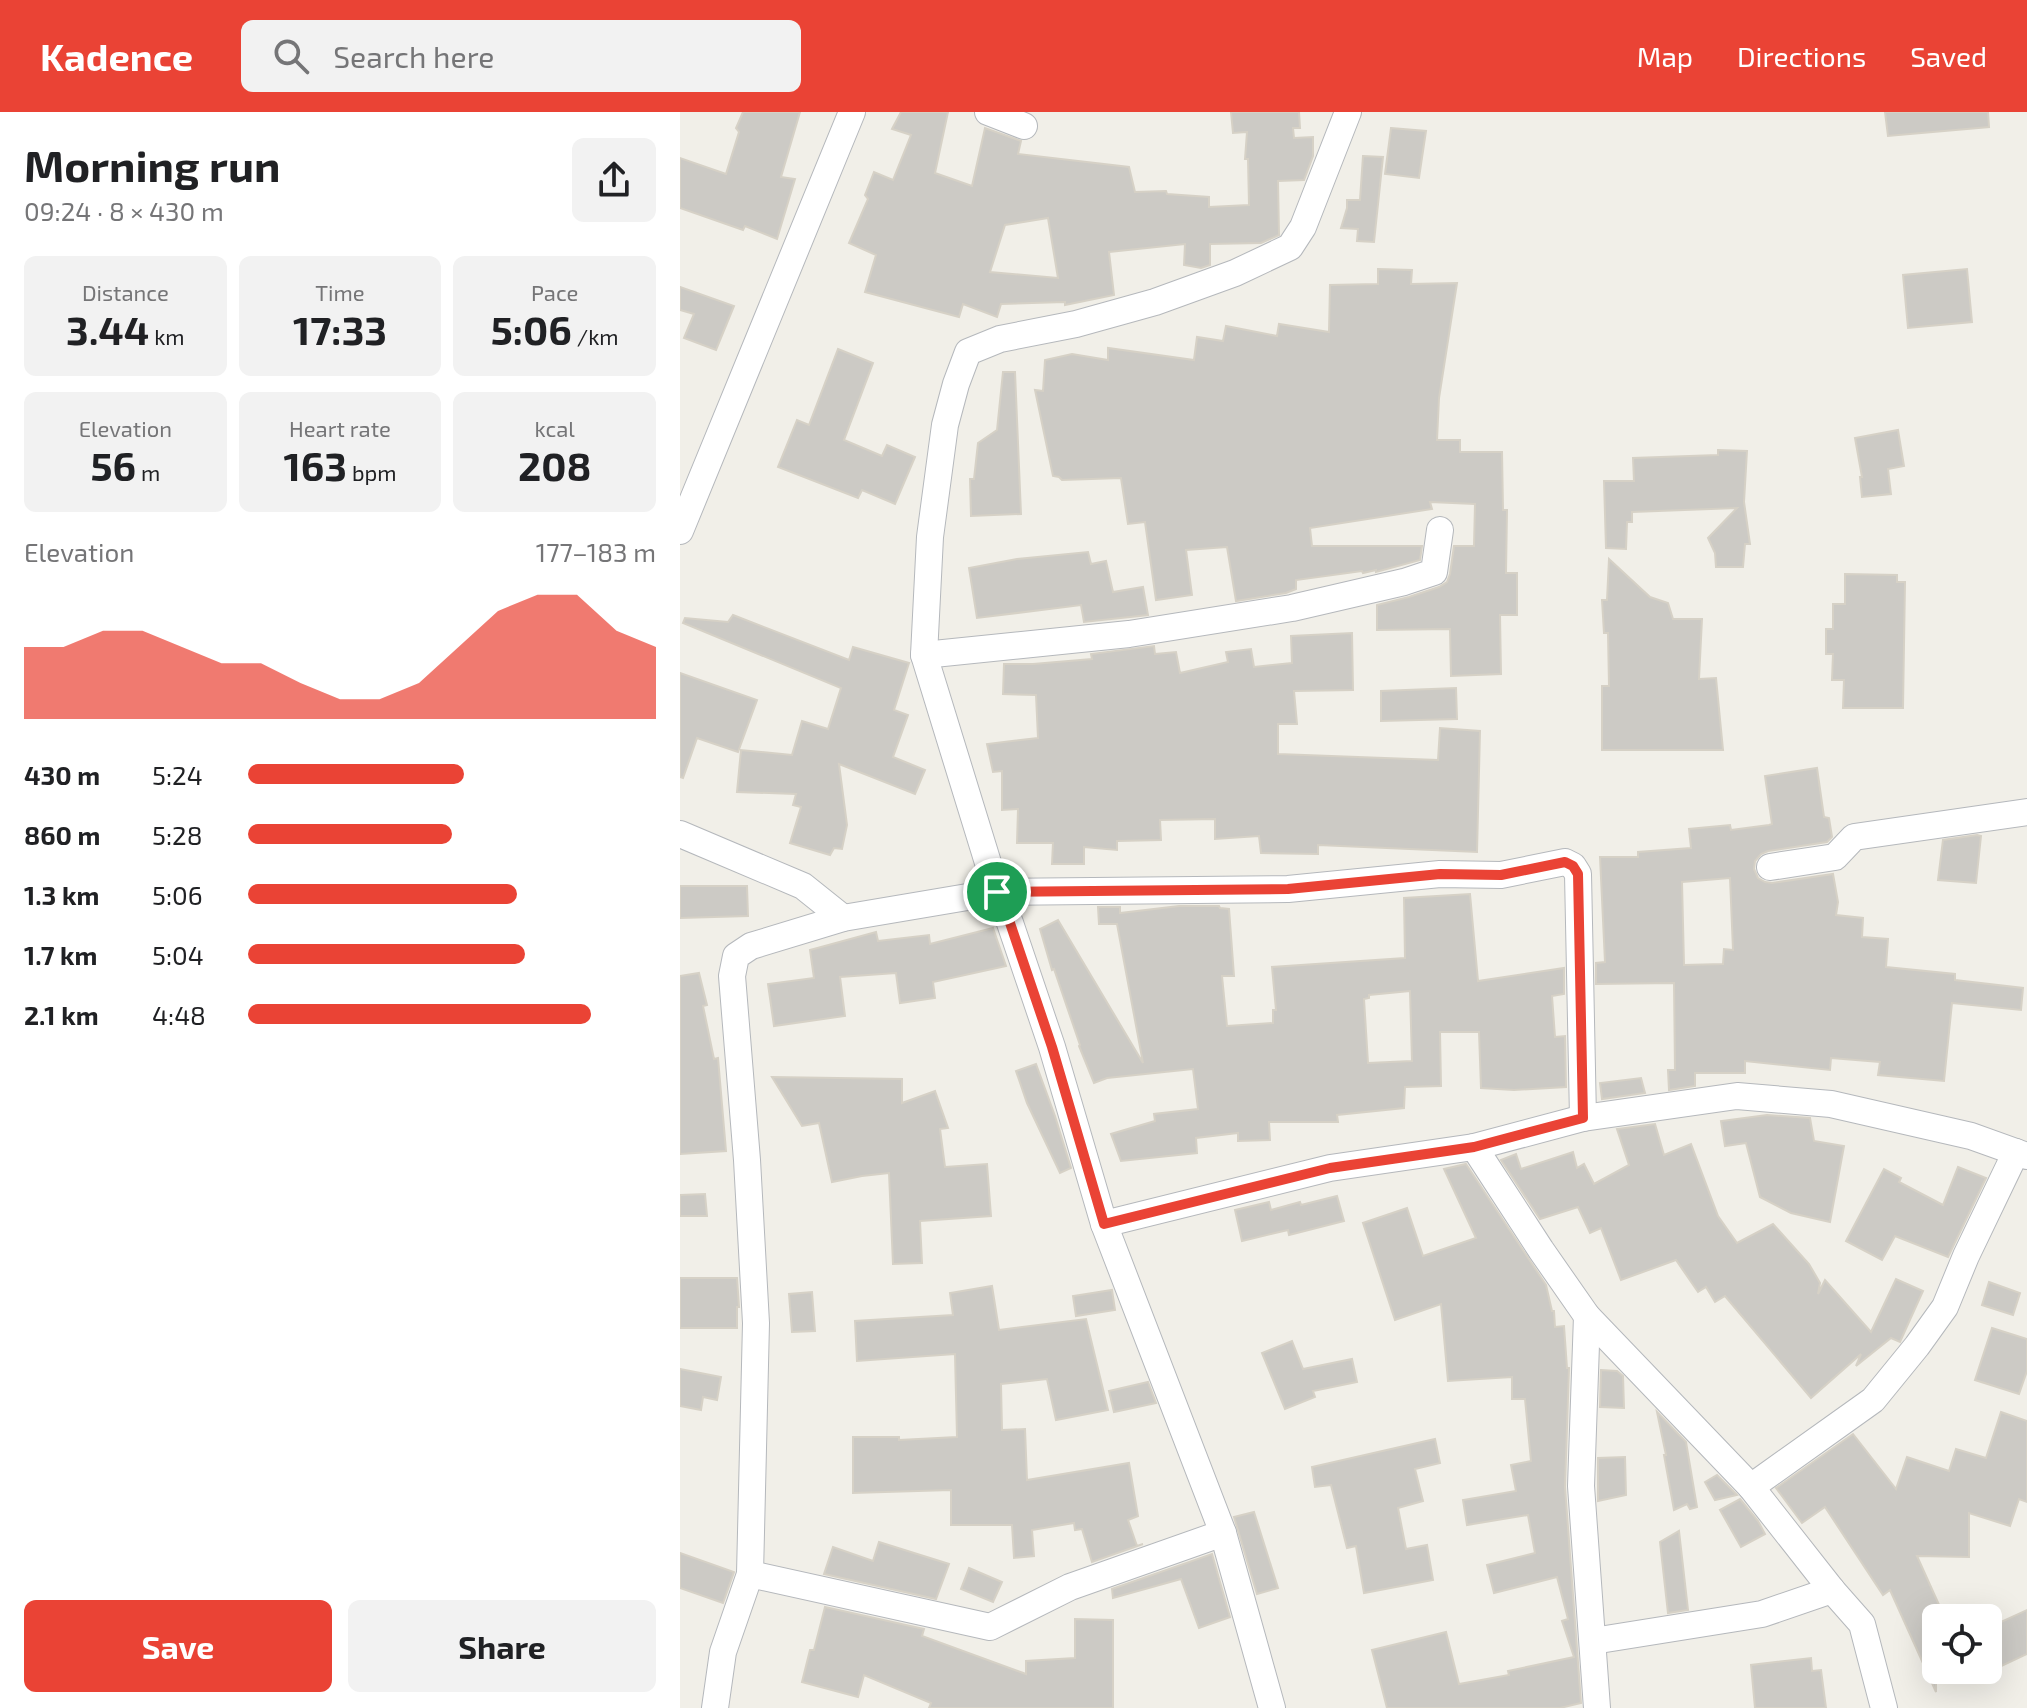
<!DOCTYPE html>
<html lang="en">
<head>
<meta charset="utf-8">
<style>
  body { margin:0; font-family:"Exo 2",sans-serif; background:#f2f2f2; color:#202124; height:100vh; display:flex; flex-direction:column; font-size:30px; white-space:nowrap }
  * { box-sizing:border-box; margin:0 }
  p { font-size:26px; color:#757577 }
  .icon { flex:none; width:44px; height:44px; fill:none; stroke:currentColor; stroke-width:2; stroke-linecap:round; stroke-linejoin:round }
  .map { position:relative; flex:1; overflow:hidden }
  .details { display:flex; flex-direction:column; background:#fff; width:680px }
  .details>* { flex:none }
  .buttons { position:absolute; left:1242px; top:1492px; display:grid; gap:16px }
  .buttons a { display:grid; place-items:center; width:80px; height:80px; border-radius:12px; background:#fff; box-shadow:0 8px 32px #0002; font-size:40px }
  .pin { position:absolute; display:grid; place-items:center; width:68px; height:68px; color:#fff; margin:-34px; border:4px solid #fff; border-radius:50%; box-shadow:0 2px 8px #0007 }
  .round { display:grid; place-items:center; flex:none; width:84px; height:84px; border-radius:12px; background:#f2f2f2 }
  .headline { display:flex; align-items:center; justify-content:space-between; height:136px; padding:0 24px }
  h1 { font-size:44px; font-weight:700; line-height:60px }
  .metrics { display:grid; grid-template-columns:repeat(3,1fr); gap:12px; height:136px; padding:8px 24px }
  .metrics div { display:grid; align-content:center; border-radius:12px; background:#f2f2f2; text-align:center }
  .metrics b { font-size:40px; font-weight:700 }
  .metrics small { font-size:22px; font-weight:400 }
  .metrics p { font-size:22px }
  .chart { height:224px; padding:16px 24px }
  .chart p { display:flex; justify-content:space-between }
  .chart svg { width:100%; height:144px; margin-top:8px; fill:#ea4335; opacity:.7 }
  .button { display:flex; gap:16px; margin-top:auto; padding:16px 24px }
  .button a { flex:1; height:92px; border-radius:12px; background:#ea4335; color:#fff; font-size:32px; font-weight:700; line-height:92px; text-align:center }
  .button a+a { background:#f2f2f2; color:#202124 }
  ul { padding:0 24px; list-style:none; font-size:26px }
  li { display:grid; grid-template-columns:128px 96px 1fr; align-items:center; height:60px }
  li i { height:20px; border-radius:10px; background:#ea4335 }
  header { display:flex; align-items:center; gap:48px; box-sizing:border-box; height:112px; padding:0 40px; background:#ea4335; color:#fff }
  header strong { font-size:38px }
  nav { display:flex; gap:44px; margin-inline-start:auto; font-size:28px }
  .search { width:560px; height:72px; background:#f2f2f2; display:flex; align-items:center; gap:20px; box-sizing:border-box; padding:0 28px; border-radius:12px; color:#757577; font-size:30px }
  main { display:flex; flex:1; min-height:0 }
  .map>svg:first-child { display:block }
  .building { fill:#cccac5; stroke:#d6d1c6; stroke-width:2; fill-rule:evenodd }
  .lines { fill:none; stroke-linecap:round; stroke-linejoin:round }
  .minor-casing { stroke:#b5b8bc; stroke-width:28 }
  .minor { stroke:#fff; stroke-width:26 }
  .route-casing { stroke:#fff; stroke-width:16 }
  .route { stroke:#ea4335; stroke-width:10 }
</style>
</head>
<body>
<header>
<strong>Kadence</strong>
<div class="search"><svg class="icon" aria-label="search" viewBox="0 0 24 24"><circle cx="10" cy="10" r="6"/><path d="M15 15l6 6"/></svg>Search here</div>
<nav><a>Map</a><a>Directions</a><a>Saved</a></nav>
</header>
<main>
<section class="details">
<div class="headline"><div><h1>Morning run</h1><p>09:24 · 8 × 430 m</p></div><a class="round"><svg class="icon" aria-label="share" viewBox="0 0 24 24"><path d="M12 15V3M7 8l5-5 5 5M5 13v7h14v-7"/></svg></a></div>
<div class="metrics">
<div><p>Distance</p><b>3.44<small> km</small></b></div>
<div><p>Time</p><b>17:33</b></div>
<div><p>Pace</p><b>5:06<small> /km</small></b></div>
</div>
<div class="metrics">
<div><p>Elevation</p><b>56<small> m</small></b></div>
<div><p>Heart rate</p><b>163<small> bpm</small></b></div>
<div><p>kcal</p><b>208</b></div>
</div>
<div class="chart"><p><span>Elevation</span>177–183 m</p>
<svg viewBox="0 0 160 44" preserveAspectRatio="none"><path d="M0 44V22L10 22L20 17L30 17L40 22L50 27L60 27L70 33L80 38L90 38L100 33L110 22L120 11L130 6L140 6L150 17L160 22V44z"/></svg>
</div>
<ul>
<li><b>430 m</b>5:24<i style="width:53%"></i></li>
<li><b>860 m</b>5:28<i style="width:50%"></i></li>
<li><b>1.3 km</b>5:06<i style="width:66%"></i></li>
<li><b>1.7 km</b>5:04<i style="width:68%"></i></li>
<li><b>2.1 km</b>4:48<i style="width:84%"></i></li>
</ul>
<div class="button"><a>Save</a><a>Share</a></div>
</section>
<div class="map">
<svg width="1347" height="1596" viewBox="0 0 1347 1596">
  <rect width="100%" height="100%" fill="#f1efe8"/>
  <g class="building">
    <path d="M63 0H120L101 65 115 67 97 127 65 114 63 118 0 96V46L46 62 59 20 56 16Z"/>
    <path d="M221 0H268L255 61 292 74 305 16 341 29 338 42 449 55 455 80 486 79 487 82 529 85V95L569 93 568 47H565L567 20 553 21 551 0H619L620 16H613L614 26 633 25V44L624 68 598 69 599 123 581 131 530 132V153L521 156 504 153 505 132 429 140 434 183 385 193V190L321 192 317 205 283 192 279 205 185 180 196 143 169 131 188 87 185 83 194 60 213 68 231 23 212 17ZM368 106 378 166 310 160 325 113Z"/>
    <path d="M1205 0H1308L1309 15 1208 24Z"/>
    <path d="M711 16 746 19 739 66 705 62Z"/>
    <path d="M683 44 703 45 694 130 677 129 678 117 661 116 667 96V88H680Z"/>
    <path d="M698 157 732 158 731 172 777 171 759 286 757 328H780V340H822L823 398H827L826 461H837V503H820L821 562 771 564 770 517 697 518V493L729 485 759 475 767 470 770 462 774 434H794L795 392 750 390 752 397 630 416 632 434H742L740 448 696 460V458L683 461 682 459 616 468V477L606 481 556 489 547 435 506 438 512 483 476 488 465 410 448 412 441 366 382 368 379 365 373 364 355 278 363 279 365 248 392 242 428 248V236L514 248 517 225 543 229 546 214 597 224 599 212 649 220 650 173 698 172Z"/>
    <path d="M1287 157 1292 210 1228 216 1223 163Z"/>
    <path d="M0 175 54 194 36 238 4 226 14 202 0 198Z"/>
    <path d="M158 237 193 251 164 328 202 344 207 333 235 345 215 392 182 378 178 386 98 355 117 308 129 313Z"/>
    <path d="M323 260H335L341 402 291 404 290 367H294L298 331 317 318Z"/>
    <path d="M1218 318 1224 354 1208 357 1211 382 1182 385 1180 365H1182L1175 326Z"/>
    <path d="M1038 338 1067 339 1064 390 1070 432H1065L1063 455H1036L1035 441 1028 426 1057 396 952 400V410H947L946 437 926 436 924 369H954L953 346 1038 343Z"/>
    <path d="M408 440 411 452 426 449 433 480 463 475 468 503 404 510 401 493 297 506 289 456 337 447Z"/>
    <path d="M929 447 970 485 988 491 993 507H1022L1019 567 1036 566 1043 638H922V574H929L928 521H924L922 488H927Z"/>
    <path d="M1165 462 1217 463V470H1225L1223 596H1163L1164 568H1152L1153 542H1146V517H1153V492H1165Z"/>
    <path d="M53 503 169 548 173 535 229 551 214 598 228 603 213 645 245 658 235 682 159 652 167 713 162 737 154 736 150 743 110 731 121 695 113 693 116 682 57 680 61 638 112 643 122 609 148 617 161 576 3 511 5 506 48 510Z"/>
    <path d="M672 521 673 578 614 579 617 612H598V642L758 648 760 616 800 619 797 740 638 733V742L581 741 579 724 535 727V707L480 708 481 728 437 729V738L404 735V752H372L373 731H337L338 697 322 698V659L313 660 307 632 358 626 356 583 323 582 324 552H353L412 547 411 542 474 534 475 542 496 540 500 561 548 550 546 540 571 537 574 555 612 551 611 524Z"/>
    <path d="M0 561 77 588 58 640 17 626 3 666 0 665Z"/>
    <path d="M776 576 777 607 701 609V579Z"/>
    <path d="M1137 656 1144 705 1149 706 1152 725 1147 730 1088 739 1081 742 1075 749 1074 757 1078 766 1085 770 1092 771 1153 762 1158 790 1156 803 1183 806 1182 825 1208 827 1206 855 1275 862V868L1343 876 1341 898 1272 891 1264 969 1198 963 1200 950 1151 946 1150 958 1065 949V961H1015V974L989 978 988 958H995L994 871 916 872V851L925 850 920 745H958V740L1011 736 1009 717 1050 713 1051 718 1089 713 1092 712 1085 664ZM1050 766 1053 838 1044 837 1043 852 1004 853 1002 770Z"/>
    <path d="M1297 723 1301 724 1296 771 1258 768 1263 728Z"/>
    <path d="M0 774H67L68 804 0 806Z"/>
    <path d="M790 782 798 869 884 856V882L872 884 875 925 885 924 886 975 834 978 801 976 799 920H760L761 974 725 975 724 996 657 1003 658 1010H589L590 1028 558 1029V1021L516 1026 517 1041 441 1049 431 1022 475 1009 474 1002 518 997 513 957 427 966 414 971 399 934 400 933 374 857 372 858 360 817 378 808 463 951 437 812H419L418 795H440V801L499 794H539L540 796 549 797 554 864H542L547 914 593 911V898H596L592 855 725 846 724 786ZM730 879 732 949 688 951 684 887 689 886V883Z"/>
    <path d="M313 816 326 854 253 870 255 886 220 891 216 861 160 865 165 904 94 914 88 872 134 866 130 838 196 820 198 829 249 823 250 832Z"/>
    <path d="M19 861 27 893 23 894 34 947 38 946 46 1039 0 1042V864Z"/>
    <path d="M356 952 375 1004 391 1056 380 1061 347 991 336 959Z"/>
    <path d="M92 965 222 967V991L255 979 268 1016 260 1017 265 1055 307 1052 311 1104 240 1109 242 1151 213 1152 209 1061 182 1064 152 1070 139 1011 122 1014Z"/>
    <path d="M961 966 965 981 922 987 920 971Z"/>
    <path d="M1087 1003 1130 1006 1134 1029 1164 1034 1150 1110 1111 1101 1080 1085 1066 1031 1045 1034 1041 1009Z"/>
    <path d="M975 1012 984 1043 1011 1032 1038 1104 1057 1131 1093 1112 1129 1152 1140 1171 1138 1182 1145 1168 1191 1220 1216 1167 1243 1179 1220 1230 1211 1226 1176 1254 1181 1242 1131 1286 1045 1184 1035 1190 1026 1175 1018 1180 996 1148 941 1168 921 1116 910 1121 898 1095 860 1107 821 1048 836 1042 841 1057 893 1040 897 1056 904 1052 914 1072 949 1053 937 1017Z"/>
    <path d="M786 1052 866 1173 872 1199H874L875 1215 884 1214 887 1256H889L885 1375 901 1591 880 1596H707L692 1538 766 1520 779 1572 829 1563 828 1559 894 1545 882 1509 888 1507 877 1465 814 1481 807 1453 855 1441 848 1403 787 1413 783 1388 836 1379 831 1353 851 1349 845 1287H832V1265L768 1269 761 1192 715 1208 683 1111 727 1096 743 1144 796 1126 764 1057Z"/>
    <path d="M1278 1055 1306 1066 1268 1145 1215 1124 1202 1148 1166 1129 1204 1057 1221 1066 1219 1070 1263 1093Z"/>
    <path d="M25 1082 27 1104H0V1083Z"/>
    <path d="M657 1084 664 1109 609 1123 608 1118 562 1129 555 1098 589 1090 591 1098 620 1090 621 1093Z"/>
    <path d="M0 1166H57L59 1195H57V1216H0Z"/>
    <path d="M1309 1170 1340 1181 1333 1203 1302 1193Z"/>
    <path d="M312 1174 319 1218 406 1207 428 1298 376 1308 367 1267 321 1272 322 1318 345 1317 347 1368 449 1351 458 1404 448 1408 457 1434 463 1432 412 1450 402 1417 395 1418 394 1411 352 1418 354 1444 334 1446 332 1413H271V1378L173 1381V1325H219V1328L277 1325 275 1242 177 1249 175 1209 273 1203 270 1181Z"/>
    <path d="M432 1178 435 1198 396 1204 393 1184Z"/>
    <path d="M132 1180 135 1219 112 1220 109 1182Z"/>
    <path d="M1312 1216 1347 1227V1259L1339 1282 1295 1268Z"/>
    <path d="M612 1229 623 1257 672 1247 677 1270 633 1279 635 1285 605 1297 582 1241Z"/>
    <path d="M0 1257 41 1265 37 1288 23 1285 21 1298 0 1294Z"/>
    <path d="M921 1258 937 1259 943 1264 944 1296 920 1295Z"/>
    <path d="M468 1270 476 1291 434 1300 429 1279Z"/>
    <path d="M977 1300 1006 1330 1017 1395 1010 1397 1007 1392 994 1398 984 1343H986Z"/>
    <path d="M1321 1300 1347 1309V1390L1339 1387 1330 1414 1289 1401V1445L1237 1444 1265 1506H1256V1580L1210 1478 1203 1483 1145 1395 1122 1411 1096 1376 1173 1322 1216 1377 1227 1345 1269 1359 1276 1337 1306 1346Z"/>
    <path d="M755 1327 760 1351 735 1357 743 1389 718 1396 726 1437 747 1433 753 1468 684 1481 676 1434 667 1436 651 1373 635 1375 632 1355Z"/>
    <path d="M945 1345 946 1383 918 1389V1346Z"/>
    <path d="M1037 1363 1057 1383 1035 1388 1025 1370Z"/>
    <path d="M1060 1387 1078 1409 1085 1422 1061 1435 1040 1398Z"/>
    <path d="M574 1400 598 1476 577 1482 554 1405Z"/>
    <path d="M999 1419 1008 1498 988 1501 980 1430Z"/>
    <path d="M199 1430 269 1452 256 1487 144 1462 153 1435 193 1449Z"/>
    <path d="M0 1441 54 1460 43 1491 0 1476Z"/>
    <path d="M532 1442 550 1505 519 1516 501 1467 433 1486 432 1477Z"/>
    <path d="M289 1456 322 1470 313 1490 281 1477Z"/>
    <path d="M145 1495 244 1517 242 1524 346 1562V1549L395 1546V1507L433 1508V1596H249L251 1591 184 1563 178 1585 122 1570 130 1538H134Z"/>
    <path d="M1347 1498V1542L1315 1557 1308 1547V1516Z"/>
    <path d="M1131 1546 1132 1559 1141 1558 1146 1596H1075L1071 1553Z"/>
  </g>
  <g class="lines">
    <defs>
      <g id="minor">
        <path d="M308 0 344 14"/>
        <path d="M0 419 172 0"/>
        <path d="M244 543 449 522 612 496 724 470 754 460 760 418"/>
        <path d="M0 722 123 774 163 806"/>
        <path d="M1090 755 1155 745 1174 725 1347 700"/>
        <path d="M794 1035 861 1138 907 1204 1071 1375 1152 1478 1182 1512 1204 1596"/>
        <path d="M424 1112 650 1056 794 1035 903 1006 1057 984 1151 992 1291 1024 1347 1044"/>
        <path d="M907 1204 901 1374 917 1596"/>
        <path d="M1071 1375 1193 1288 1237 1234 1265 1195 1286 1144 1336 1040"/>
        <path d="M70 1462 310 1515 390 1475 543 1421"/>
        <path d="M913 1529 1082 1502 1152 1478"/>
        <path d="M35 1596 43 1540 70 1462 76 1211 67 1048 52 864 56 844 71 834 163 806 317 780 608 777 760 762 821 763 885 750 893 754 898 762 903 1006"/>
        <path d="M592 1596 543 1421 424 1112 372 935 330 811 317 780 244 543 250 425 265 313 276 272 288 240 320 227 396 212 475 190 555 161 610 135 623 115 668 0"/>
      </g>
    </defs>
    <use href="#minor" class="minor-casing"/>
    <use href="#minor" class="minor"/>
  </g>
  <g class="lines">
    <defs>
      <path id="route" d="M885 750 893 754 898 762 903 1006 794 1035 650 1056 424 1112 372 935 330 811 317 780 608 777 760 762 821 763Z"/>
    </defs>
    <use href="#route" class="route-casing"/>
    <use href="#route" class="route"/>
  </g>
</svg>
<div class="buttons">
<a><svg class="icon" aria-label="locate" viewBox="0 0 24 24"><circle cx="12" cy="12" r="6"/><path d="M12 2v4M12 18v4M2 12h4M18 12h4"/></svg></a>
</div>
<div class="pin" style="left:317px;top:780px;background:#1e9e55"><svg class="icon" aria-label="arrive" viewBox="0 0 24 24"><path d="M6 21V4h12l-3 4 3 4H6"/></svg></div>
</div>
</main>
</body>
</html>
